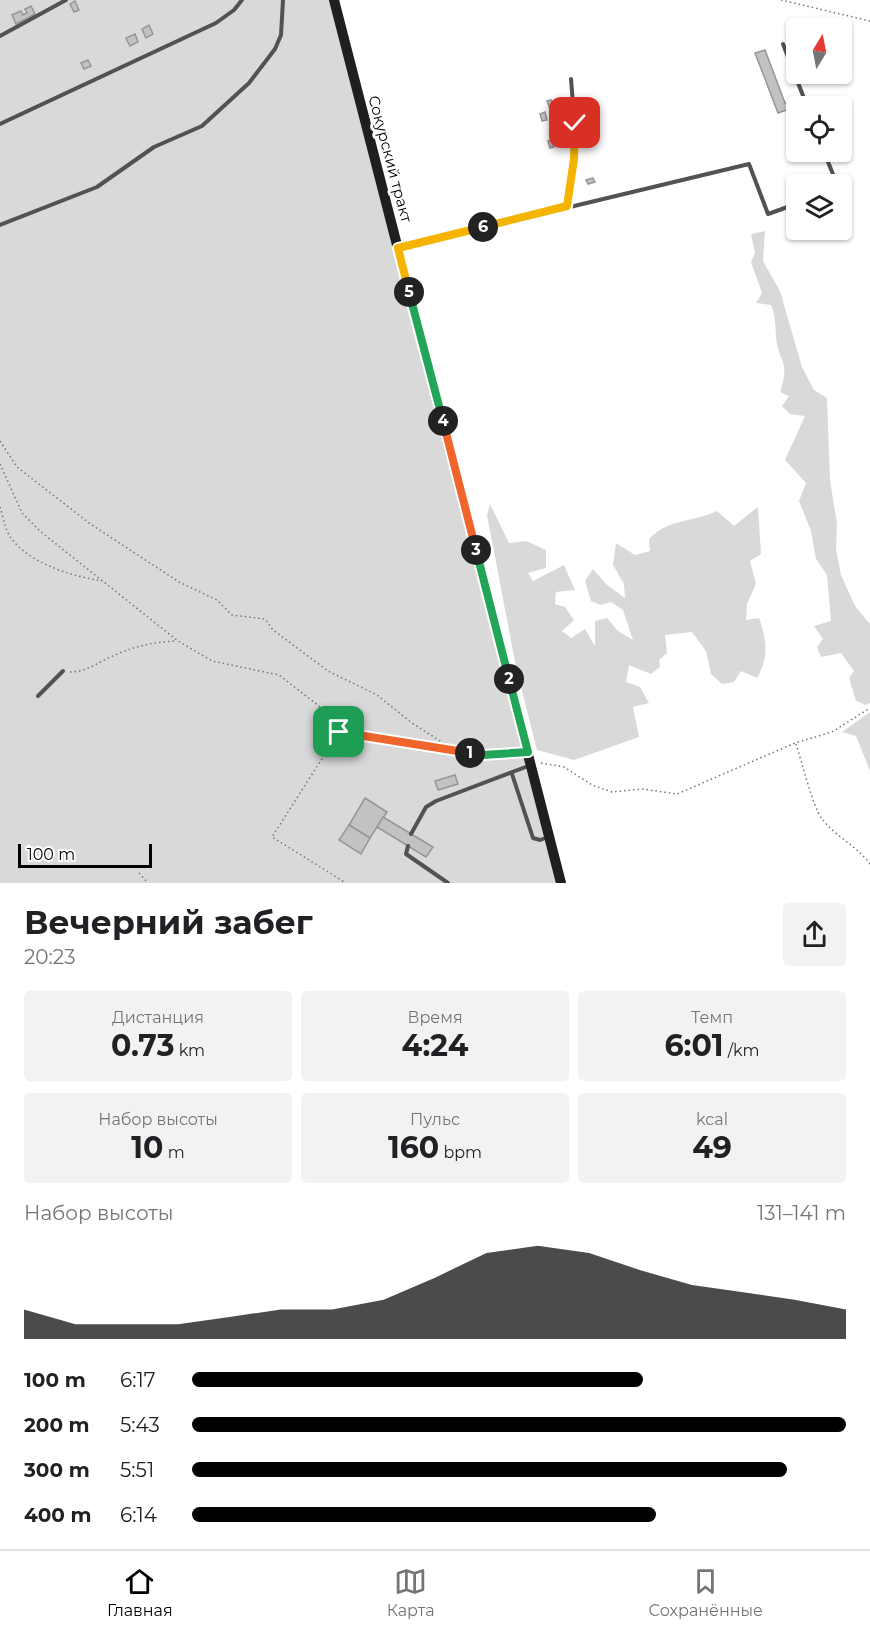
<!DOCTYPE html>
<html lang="ru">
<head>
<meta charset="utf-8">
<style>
  body { margin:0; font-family:Montserrat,sans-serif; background:#f2f2f2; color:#202124; height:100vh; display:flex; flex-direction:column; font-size:22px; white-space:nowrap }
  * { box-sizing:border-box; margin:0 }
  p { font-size:20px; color:#757577 }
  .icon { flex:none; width:33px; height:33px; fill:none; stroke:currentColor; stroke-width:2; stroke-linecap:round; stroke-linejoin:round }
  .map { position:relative; height:883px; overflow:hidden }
  .side { display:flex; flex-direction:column; background:#fff; flex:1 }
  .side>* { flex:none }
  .needle { width:39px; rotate:10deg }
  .fabs { position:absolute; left:786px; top:18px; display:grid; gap:12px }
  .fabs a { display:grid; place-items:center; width:66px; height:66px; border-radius:6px; background:#fff; box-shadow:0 2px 4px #0004; font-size:30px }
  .scale { position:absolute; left:18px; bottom:15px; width:134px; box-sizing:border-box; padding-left:6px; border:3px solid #000; border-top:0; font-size:16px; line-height:21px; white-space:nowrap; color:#000; -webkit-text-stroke:4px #fff; paint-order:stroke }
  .pin { position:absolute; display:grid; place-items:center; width:51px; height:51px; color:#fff; margin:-26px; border-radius:12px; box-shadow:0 3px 9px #0006 }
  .km { position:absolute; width:30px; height:30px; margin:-15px; border-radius:50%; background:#222; color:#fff; font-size:16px; line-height:30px; text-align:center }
  .round { display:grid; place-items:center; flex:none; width:63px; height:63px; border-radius:6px; background:#f2f2f2 }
  .head { display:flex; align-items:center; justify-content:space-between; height:102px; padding:0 24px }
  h1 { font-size:33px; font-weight:700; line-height:45px }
  .stats { display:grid; grid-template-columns:repeat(3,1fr); gap:9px; height:102px; padding:6px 24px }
  .stats div { display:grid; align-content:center; border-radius:6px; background:#f2f2f2; text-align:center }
  .stats b { font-size:30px; font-weight:700 }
  .stats small { font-size:16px; font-weight:400 }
  .stats p { font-size:16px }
  .chart { height:168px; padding:12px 24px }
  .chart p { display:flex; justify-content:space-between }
  .chart svg { width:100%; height:108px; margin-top:6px; fill:#000; opacity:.7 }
  ul { padding:0 24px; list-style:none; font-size:20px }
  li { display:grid; grid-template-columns:96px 72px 1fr; align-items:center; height:45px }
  li i { height:15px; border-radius:8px; background:#000 }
  .tab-bar { display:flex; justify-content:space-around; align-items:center; height:84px; border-top:2px solid #e0e0e0; background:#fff; font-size:16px; color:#757577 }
  .tab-bar a { display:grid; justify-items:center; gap:3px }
  .tab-bar .active { color:#000 }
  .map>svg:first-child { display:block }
  .green { fill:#d9d9d9 }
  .building { fill:#c2c2c2; stroke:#969696; stroke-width:1.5 }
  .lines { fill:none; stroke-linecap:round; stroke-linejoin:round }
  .path { stroke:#747474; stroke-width:1.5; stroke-dasharray:1.5 3; stroke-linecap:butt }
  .lane { stroke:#525252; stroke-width:4 }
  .secondary { stroke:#1f1f1f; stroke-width:10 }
  .split-1-casing { stroke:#fff; stroke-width:12 }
  .split-2-casing { stroke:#fff; stroke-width:12 }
  .split-3-casing { stroke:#fff; stroke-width:12 }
  .split-4-casing { stroke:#fff; stroke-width:12 }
  .split-5-casing { stroke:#fff; stroke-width:12 }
  .split-6-casing { stroke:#fff; stroke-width:12 }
  .split-7-casing { stroke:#fff; stroke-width:12 }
  .split-8-casing { stroke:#fff; stroke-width:12 }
  .split-1 { stroke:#f0652b; stroke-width:8 }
  .split-2 { stroke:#22a559; stroke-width:8 }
  .split-3 { stroke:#22a559; stroke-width:8 }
  .split-4 { stroke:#f0652b; stroke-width:8 }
  .split-5 { stroke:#22a559; stroke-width:8 }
  .split-6 { stroke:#f5b400; stroke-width:8 }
  .split-7 { stroke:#f5b400; stroke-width:8 }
  .split-8 { stroke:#f5b400; stroke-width:8 }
  .labels { text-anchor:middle; stroke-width:6; stroke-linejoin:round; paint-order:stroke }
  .street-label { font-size:15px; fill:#000; stroke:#fff }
</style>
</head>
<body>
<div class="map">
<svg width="870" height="883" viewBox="0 0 870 883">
  <rect width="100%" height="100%" fill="#fff"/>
  <g class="green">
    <path d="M0 0H334L561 883H0Z"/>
    <path d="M765 231 763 261 780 291 802 367 814 390 827 398 830 480 837 524 836 549 841 575 855 606 870 624V703L866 705 856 701 849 678 854 671 841 653 821 657 817 647 823 639 814 626 831 621 827 575 816 559 811 531 799 501 806 483 785 460 805 416 790 414 782 406 789 396 780 392C791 360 778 362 776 337 775 324 776 318 771 305L756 303 762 293 751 262 755 253 751 234Z"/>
    <path d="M490 504 509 543 526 541 546 550V568L528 573 533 581 564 565 575 590 556 592 555 604 565 607 574 620 562 631 571 638 585 629 595 646V621L607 618 618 631 633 640 623 610 611 602 601 605 591 601 585 581 593 569 606 584 625 598 624 584 613 565 616 543 635 555 650 551 649 539C667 519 694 522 717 511L734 526 758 507 761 554 750 561 756 584 747 604 746 620 759 618C767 640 769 657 757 678L741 671 734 682 722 684 711 674 706 651 692 632 665 635 667 653 659 660 660 667 651 674 629 665 626 682 640 687 649 703 633 707 639 737 574 760 537 750 516 667 487 515Z"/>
    <path d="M870 712V771L856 736 842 732Z"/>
  </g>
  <g class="building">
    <path d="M75 1 79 10 74 12 70 4Z"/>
    <path d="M31 6 35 14 16 24 12 15 21 11 23 15 27 13 25 9Z"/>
    <path d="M149 25 153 34 146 38 142 29Z"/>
    <path d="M135 34 138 42 130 46 126 38Z"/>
    <path d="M765 50 785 103 800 97 803 104 778 113 755 53Z"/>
    <path d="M88 60 91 66 84 69 81 63Z"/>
    <path d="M551 100 554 108 550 109 547 101Z"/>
    <path d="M545 112 547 120 542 121 540 114Z"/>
    <path d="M555 113 559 127 554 128 551 115Z"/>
    <path d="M592 122 594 131 586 133 584 124Z"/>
    <path d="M552 140 554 147 550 148 548 141Z"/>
    <path d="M593 178 595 182 588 184 586 180Z"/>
    <path d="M455 775 458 784 438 790 435 781Z"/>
    <path d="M365 798 387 812 370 838 349 825Z"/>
    <path d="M383 817 433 847 426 857 377 827Z"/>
    <path d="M349 825 370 838 361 854 339 840Z"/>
  </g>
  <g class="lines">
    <g class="path">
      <path d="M781 0 870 21"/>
      <path d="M0 441 17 467 89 523 179 582 217 600 232 615 265 619 273 630 328 671 377 695 412 723 451 748"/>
      <path d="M0 464 22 513 41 532 178 641 212 661 279 675 319 706 326 725 339 732 483 755 517 752"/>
      <path d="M0 507C3 516 5 530 11 538 30 564 72 576 102 581"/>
      <path d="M70 672C87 672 100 661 115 655 135 646 154 642 176 641"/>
      <path d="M339 732 272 837 346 883"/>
      <path d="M796 744C802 762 812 805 822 819 836 837 857 846 870 864"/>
      <path d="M541 763 564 767 592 785 612 792 643 789 677 794 795 743 832 732 870 708"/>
      <path d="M139 873 148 883"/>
    </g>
    <g class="lane">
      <path d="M0 36 66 0"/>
      <path d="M783 44 807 106"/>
      <path d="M0 124 216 23 234 10 242 0"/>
      <path d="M824 152 837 184"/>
      <path d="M567 206C576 163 575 123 571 79"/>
      <path d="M0 225 97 187 154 147 202 126 249 83 275 49 281 35 283 0"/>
      <path d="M399 248 749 164 768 214 796 204"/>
      <path d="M38 696 63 671"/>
      <path d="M512 774 533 838 540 840 548 837"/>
      <path d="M411 834 426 807 436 801 531 765"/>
      <path d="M408 846 406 854 448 883"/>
    </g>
    <path class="secondary" d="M334 0 561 883"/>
  </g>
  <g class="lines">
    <defs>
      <path id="split-1" d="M339 732 470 753"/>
      <path id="split-2" d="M470 753 483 755 528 752 509 679"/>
      <path id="split-3" d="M476 550 509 679"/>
      <path id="split-4" d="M443 421 476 550"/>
      <path id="split-5" d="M409 292 443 421"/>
      <path id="split-6" d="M409 292 398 248 483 227"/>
      <path id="split-7" d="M483 227 567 206 574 159"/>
      <path id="split-8" d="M574 159 575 123"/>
    </defs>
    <use href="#split-1" class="split-1-casing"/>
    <use href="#split-2" class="split-2-casing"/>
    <use href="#split-3" class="split-3-casing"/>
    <use href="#split-4" class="split-4-casing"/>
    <use href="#split-5" class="split-5-casing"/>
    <use href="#split-6" class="split-6-casing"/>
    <use href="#split-7" class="split-7-casing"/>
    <use href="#split-8" class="split-8-casing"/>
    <use href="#split-1" class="split-1"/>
    <use href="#split-2" class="split-2"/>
    <use href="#split-3" class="split-3"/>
    <use href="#split-4" class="split-4"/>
    <use href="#split-5" class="split-5"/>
    <use href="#split-6" class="split-6"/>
    <use href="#split-7" class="split-7"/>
    <use href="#split-8" class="split-8"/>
  </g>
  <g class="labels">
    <g class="street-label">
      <text transform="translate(390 159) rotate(75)" y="5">Сокурский тракт</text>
    </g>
  </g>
</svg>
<div class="fabs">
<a><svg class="needle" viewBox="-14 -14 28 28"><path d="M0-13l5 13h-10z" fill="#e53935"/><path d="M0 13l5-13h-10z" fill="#757577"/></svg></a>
<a><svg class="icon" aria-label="locate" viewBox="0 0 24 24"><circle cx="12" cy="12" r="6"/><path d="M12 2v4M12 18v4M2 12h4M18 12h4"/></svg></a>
<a><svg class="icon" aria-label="layers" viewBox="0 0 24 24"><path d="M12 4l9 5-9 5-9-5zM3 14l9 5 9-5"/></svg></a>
</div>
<div class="scale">100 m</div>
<div class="pin" style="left:339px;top:732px;background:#1e9e55"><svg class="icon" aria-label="arrive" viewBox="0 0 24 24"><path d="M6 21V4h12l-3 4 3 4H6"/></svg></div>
<div class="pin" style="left:575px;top:123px;background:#d93025"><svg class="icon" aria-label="check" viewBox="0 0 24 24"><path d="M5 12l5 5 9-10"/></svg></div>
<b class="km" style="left:470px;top:753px">1</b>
<b class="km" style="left:509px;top:679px">2</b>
<b class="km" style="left:476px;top:550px">3</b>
<b class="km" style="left:443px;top:421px">4</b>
<b class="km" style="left:409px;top:292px">5</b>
<b class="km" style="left:483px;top:227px">6</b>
</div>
<section class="side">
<div class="head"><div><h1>Вечерний забег</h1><p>20:23</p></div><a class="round"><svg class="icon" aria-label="share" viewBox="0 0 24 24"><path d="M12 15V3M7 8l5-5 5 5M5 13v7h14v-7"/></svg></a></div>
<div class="stats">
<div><p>Дистанция</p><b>0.73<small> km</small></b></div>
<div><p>Время</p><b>4:24</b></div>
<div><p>Темп</p><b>6:01<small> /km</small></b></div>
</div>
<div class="stats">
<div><p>Набор высоты</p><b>10<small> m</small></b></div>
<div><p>Пульс</p><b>160<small> bpm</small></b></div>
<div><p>kcal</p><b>49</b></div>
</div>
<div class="chart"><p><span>Набор высоты</span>131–141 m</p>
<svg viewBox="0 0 160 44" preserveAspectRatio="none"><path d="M0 44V32L10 38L20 38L30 38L40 35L50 32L60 32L70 28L80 19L90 9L100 6L110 9L120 16L130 22L140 25L150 28L160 32V44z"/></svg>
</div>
<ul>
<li><b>100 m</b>6:17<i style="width:69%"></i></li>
<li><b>200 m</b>5:43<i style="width:100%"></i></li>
<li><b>300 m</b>5:51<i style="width:91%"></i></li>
<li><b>400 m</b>6:14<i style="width:71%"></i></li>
</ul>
</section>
<nav class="tab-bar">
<a class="active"><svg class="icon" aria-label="home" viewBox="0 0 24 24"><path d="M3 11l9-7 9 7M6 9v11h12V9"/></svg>Главная</a>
<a><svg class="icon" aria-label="map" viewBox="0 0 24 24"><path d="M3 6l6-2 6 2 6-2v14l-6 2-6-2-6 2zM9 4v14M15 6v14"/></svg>Карта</a>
<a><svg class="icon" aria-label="saved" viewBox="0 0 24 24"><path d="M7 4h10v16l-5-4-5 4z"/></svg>Сохранённые</a>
</nav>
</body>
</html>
